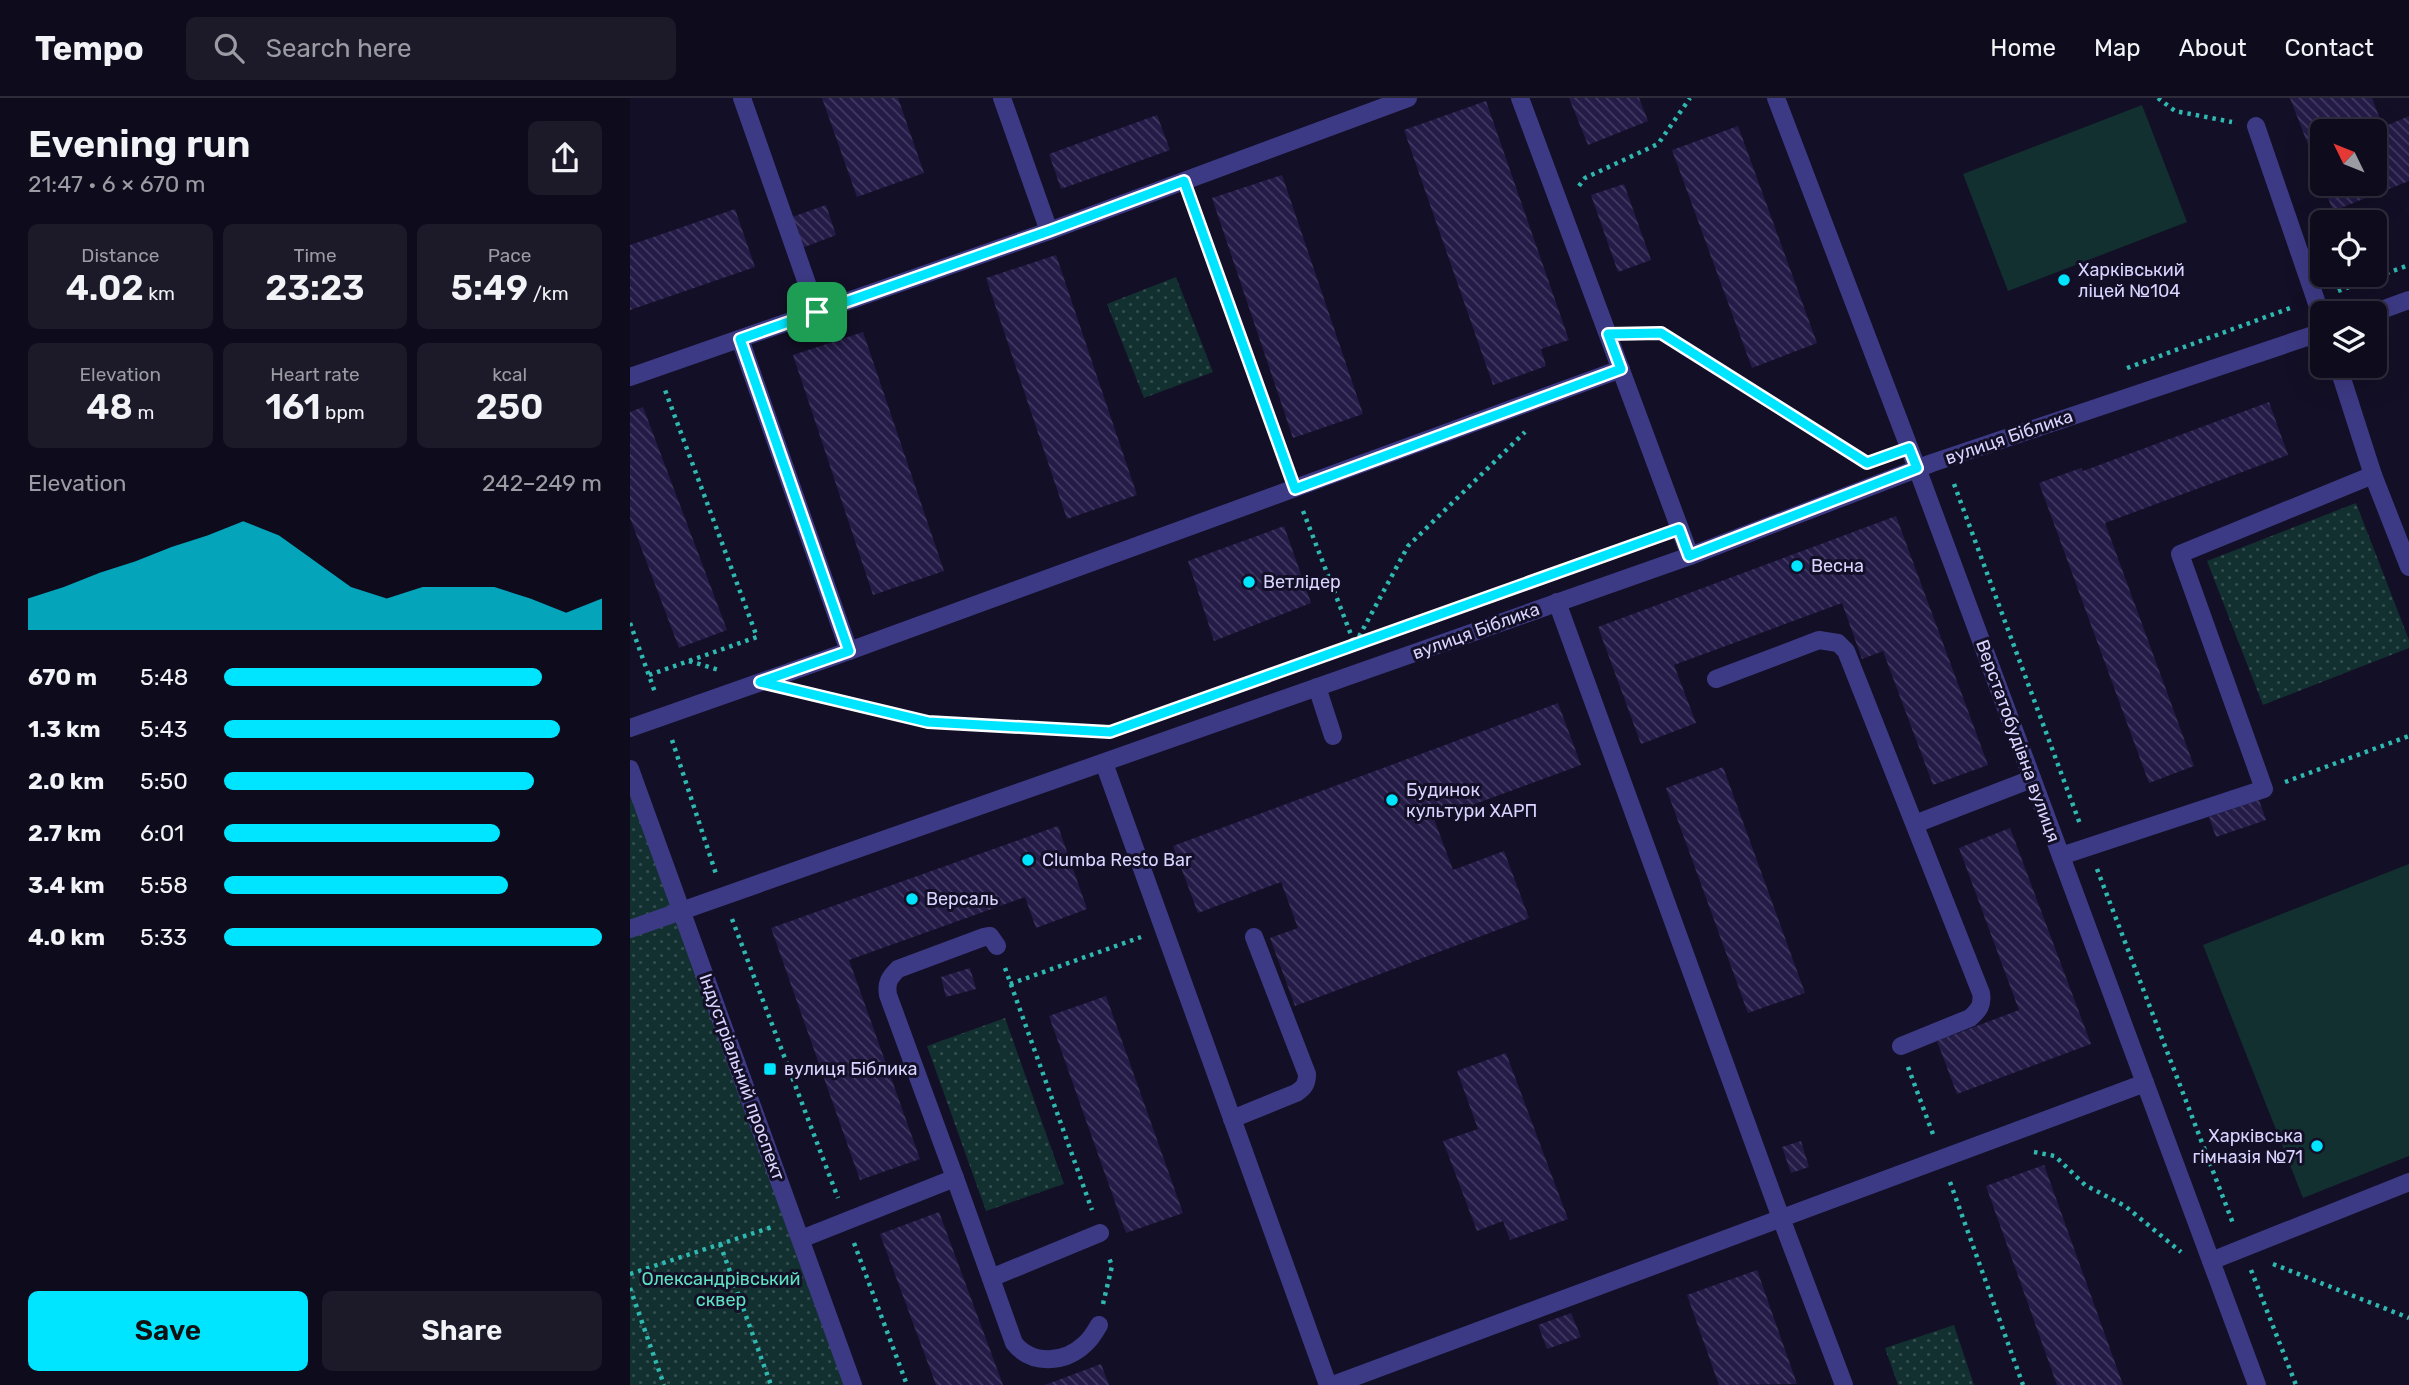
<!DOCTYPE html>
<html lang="en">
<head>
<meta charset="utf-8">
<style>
  body { margin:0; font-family:Rubik,sans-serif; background:#1c1929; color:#f1f3f6; height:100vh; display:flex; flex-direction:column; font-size:26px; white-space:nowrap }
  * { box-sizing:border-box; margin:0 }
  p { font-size:23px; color:#9b9ba3 }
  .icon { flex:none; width:38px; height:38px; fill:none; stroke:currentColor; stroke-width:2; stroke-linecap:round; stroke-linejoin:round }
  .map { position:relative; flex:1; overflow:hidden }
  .sheet { display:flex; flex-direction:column; background:#0e0b1c; width:630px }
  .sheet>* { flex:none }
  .needle { width:46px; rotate:313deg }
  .fabs { position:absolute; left:1680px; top:21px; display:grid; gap:14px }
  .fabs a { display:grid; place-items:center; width:77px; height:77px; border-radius:10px; background:#0e0b1c; box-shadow:0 7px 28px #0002,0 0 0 2px #2e2b3b; font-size:35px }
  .pin { position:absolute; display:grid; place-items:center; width:60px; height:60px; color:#fff; margin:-30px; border-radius:14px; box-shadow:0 4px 10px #0006 }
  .round { display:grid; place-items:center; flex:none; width:74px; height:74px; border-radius:10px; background:#1c1929 }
  .headline { display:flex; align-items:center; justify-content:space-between; height:119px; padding:0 28px }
  h1 { font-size:38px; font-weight:600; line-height:52px }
  .figures { display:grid; grid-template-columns:repeat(3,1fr); gap:10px; height:119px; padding:7px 28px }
  .figures div { display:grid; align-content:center; border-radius:10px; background:#1c1929; text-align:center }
  .figures b { font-size:35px; font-weight:600 }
  .figures small { font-size:19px; font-weight:400 }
  .figures p { font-size:19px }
  .chart { height:196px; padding:14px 28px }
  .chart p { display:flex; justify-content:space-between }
  .chart svg { width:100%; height:126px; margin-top:7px; fill:#00e5ff; opacity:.7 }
  .button { display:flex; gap:14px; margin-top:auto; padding:14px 28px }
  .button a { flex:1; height:80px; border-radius:10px; background:#00e5ff; color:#111; font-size:28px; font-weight:600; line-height:80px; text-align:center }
  .button a+a { background:#1c1929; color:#f1f3f6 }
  ul { padding:0 28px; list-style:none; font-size:23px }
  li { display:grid; grid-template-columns:112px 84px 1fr; align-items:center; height:52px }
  li i { height:18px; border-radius:9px; background:#00e5ff }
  header { display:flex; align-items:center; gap:42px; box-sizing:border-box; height:98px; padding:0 35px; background:#0e0b1c; border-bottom:2px solid #2e2b3b }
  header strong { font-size:33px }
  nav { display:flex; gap:38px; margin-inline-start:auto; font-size:24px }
  .search { width:490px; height:63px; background:#1c1929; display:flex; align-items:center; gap:18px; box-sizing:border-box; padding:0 24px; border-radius:10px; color:#9b9ba3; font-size:26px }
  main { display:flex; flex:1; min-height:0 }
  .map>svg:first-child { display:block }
  .park { fill:url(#park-dots) }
  .garden { fill:#12302f }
  .building { fill:url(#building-back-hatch) }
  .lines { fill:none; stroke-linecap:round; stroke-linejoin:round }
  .path { stroke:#2fb8b0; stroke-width:4.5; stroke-dasharray:3.5 5; stroke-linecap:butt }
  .minor { stroke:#3d3a85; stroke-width:18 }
  .route-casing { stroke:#fff; stroke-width:14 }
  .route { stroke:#00e5ff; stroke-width:9 }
  .poi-dot { fill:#00e5ff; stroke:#130f26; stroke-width:2.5 }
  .labels { text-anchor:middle; stroke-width:6; stroke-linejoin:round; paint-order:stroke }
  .poi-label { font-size:18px; fill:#d9d4ff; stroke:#130f26; text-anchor:start }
  .street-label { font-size:18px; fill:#d9d4ff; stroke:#130f26 }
  .park-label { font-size:18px; fill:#5fe0c0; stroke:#130f26 }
</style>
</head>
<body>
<header>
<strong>Tempo</strong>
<div class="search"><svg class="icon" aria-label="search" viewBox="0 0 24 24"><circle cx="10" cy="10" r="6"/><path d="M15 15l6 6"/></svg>Search here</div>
<nav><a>Home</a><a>Map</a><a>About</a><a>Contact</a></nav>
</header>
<main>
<section class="sheet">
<div class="headline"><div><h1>Evening run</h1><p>21:47 · 6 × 670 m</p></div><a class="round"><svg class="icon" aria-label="share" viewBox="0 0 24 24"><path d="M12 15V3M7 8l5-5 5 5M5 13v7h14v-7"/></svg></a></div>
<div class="figures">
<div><p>Distance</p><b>4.02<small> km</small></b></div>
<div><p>Time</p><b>23:23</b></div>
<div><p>Pace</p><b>5:49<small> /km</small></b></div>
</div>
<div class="figures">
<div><p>Elevation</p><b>48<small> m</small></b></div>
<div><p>Heart rate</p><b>161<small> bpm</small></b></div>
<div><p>kcal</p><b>250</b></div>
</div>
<div class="chart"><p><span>Elevation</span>242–249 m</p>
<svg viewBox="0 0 160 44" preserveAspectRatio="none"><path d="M0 44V33L10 29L20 24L30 20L40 15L50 11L60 6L70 11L80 20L90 29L100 33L110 29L120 29L130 29L140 33L150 38L160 33V44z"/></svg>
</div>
<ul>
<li><b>670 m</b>5:48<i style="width:84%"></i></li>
<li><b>1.3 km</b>5:43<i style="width:89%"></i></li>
<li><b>2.0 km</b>5:50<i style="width:82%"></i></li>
<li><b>2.7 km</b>6:01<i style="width:73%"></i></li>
<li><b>3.4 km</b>5:58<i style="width:75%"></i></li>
<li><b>4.0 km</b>5:33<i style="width:100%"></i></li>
</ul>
<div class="button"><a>Save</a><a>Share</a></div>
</section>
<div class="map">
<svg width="1779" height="1287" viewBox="0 0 1779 1287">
  <defs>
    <pattern id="park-dots" width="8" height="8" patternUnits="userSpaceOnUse" patternTransform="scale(1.75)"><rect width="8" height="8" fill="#12302f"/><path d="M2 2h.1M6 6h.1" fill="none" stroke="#344d4e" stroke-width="1.8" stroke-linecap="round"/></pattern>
    <pattern id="building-back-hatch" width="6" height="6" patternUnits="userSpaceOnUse" patternTransform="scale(1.75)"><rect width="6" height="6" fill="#241b47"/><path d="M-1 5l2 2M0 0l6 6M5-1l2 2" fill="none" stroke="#433b63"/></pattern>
  </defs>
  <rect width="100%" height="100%" fill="#130f26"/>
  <g class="park">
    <path d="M546 179 583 274 514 300 477 206Z"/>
    <path d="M1726 405 1779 542V550L1633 607 1577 463Z"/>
    <path d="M0 667 223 1287H0Z"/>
    <path d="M375 920 434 1086 356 1113 297 948Z"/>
    <path d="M1324 1227 1344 1287H1268L1255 1250Z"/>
  </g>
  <g class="garden">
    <path d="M1512 7 1557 124 1378 193 1333 76Z"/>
    <path d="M1779 766V1058L1673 1100 1573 847Z"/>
  </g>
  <g class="building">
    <path d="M192 0H268L294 75 227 99Z"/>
    <path d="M939 0H1009L1018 23 958 47Z"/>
    <path d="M1660 0H1742L1753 29 1779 18V83L1703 113 1693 86H1745V33H1692V83Z"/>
    <path d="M856 3 939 242 911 251 916 268 863 287 774 32Z"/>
    <path d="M527 17 540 52 431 91 419 56Z"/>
    <path d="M1108 28 1187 245 1122 270 1042 52Z"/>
    <path d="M652 77 733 316 663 340 582 100Z"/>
    <path d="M994 86 1021 162 988 174 961 97Z"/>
    <path d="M196 107 206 137 172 150 162 119Z"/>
    <path d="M105 111 125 169 0 212V147Z"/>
    <path d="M426 157 507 397 437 421 356 180Z"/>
    <path d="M233 234 314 473 243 497 163 257Z"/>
    <path d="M1639 304 1658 357 1475 425 1564 668 1519 685 1409 385 1451 370 1453 373Z"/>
    <path d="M13 309 97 532 49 550 0 420V314Z"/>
    <path d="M1266 418 1358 667 1303 687 1253 553 1232 561 1212 505 1044 567 1066 625 1011 646 968 529Z"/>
    <path d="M654 428 681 505 584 543 558 463Z"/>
    <path d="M928 605 951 667 804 721 823 772 874 753 899 820 665 908 640 840 668 830 651 784 568 815 543 748Z"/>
    <path d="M1093 669 1175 895 1118 915 1036 690Z"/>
    <path d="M1629 702 1636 722 1586 739 1579 719Z"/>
    <path d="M428 728 457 811 406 830 395 799 219 862 290 1061 230 1082 141 830Z"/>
    <path d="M1380 730 1461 946 1327 996 1307 943 1389 912 1329 750Z"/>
    <path d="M340 870 346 891 316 899 311 879Z"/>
    <path d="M476 898 553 1115 496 1135 419 918Z"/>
    <path d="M876 955 938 1121 880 1142 873 1123 847 1133 813 1043 848 1031 827 973Z"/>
    <path d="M1171 1043 1179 1069 1161 1075 1152 1049Z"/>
    <path d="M1414 1067 1493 1287H1427L1356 1088Z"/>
    <path d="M309 1114 373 1287H306L250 1136Z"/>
    <path d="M1127 1172 1167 1286 1089 1287 1057 1197Z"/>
    <path d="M941 1215 951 1239 917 1251 908 1227Z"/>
    <path d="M471 1266 479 1287H415Z"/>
  </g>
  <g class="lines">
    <g class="path">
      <path d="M1528 0 1545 13 1602 24"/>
      <path d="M949 88 955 80 1028 46 1060 0"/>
      <path d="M561 104 657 369"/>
      <path d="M1708 193 1779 167"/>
      <path d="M1003 235H1031L1236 365"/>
      <path d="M1497 270 1663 209"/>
      <path d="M1324 386 1450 726"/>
      <path d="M673 413 725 547"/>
      <path d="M828 510 1028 439"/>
      <path d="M0 525 26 597"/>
      <path d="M725 546 778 448 895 334"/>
      <path d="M59 563 89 572"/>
      <path d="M19 577 127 539 35 292"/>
      <path d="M178 595 298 624 480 635"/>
      <path d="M42 642 86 776"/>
      <path d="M1655 684 1779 638"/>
      <path d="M1467 771 1604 1128"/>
      <path d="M102 821 208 1100"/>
      <path d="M375 870 462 1112"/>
      <path d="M380 886 511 839"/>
      <path d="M1278 969 1304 1039"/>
      <path d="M1404 1054 1425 1058 1455 1087 1495 1108 1551 1154"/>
      <path d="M1320 1084 1393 1287"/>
      <path d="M224 1145 277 1287"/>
      <path d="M90 1146 141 1287"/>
      <path d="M1643 1166 1779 1220"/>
      <path d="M1621 1172 1666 1287"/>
      <path d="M0 1176 142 1129"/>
      <path d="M0 1190 34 1287"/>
      <path d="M473 1206 482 1168 478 1157"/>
    </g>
    <g class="minor">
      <path d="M112 0 187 214"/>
      <path d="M372 0 419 133"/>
      <path d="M890 0 1060 458"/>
      <path d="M1146 0 1287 370 1627 1287"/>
      <path d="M1626 28 1692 220"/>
      <path d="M1743 215 1779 202"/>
      <path d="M110 241 219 553"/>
      <path d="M0 279 419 133 778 0"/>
      <path d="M1743 377 1779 469"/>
      <path d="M927 504 1148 1112 1214 1287"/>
      <path d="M1086 581 1189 542 1208 545 1216 553 1351 895C1353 907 1349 912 1340 920L1271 948"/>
      <path d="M687 589 703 638"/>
      <path d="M0 630 219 553 991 271"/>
      <path d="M474 665 698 1287"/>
      <path d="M0 671 223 1287"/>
      <path d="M1285 726 1402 681"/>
      <path d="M1431 758 1634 691 1550 456 1743 377 1708 268"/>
      <path d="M0 831 1060 458 1302 365 1692 234"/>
      <path d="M602 1021 666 995C674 990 677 986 677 976L624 839"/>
      <path d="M325 1080 384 1245C402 1268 435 1265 455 1246 461 1241 465 1234 469 1227"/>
      <path d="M171 1141 325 1080 258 897C256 885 259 880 268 871L354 839 360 838 367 848"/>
      <path d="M1581 1163 1779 1084"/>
      <path d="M361 1180 470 1135"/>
      <path d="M703 1287 1515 985"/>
    </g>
  </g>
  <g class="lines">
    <defs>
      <path id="route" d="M554 83 665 391 991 271 978 236 1031 235 1237 365 1279 350 1287 370 1059 458 1049 431 480 634 298 624 130 584 219 553 110 241 419 133Z"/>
    </defs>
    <use href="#route" class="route-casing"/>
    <use href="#route" class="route"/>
  </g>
  <g class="poi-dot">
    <circle cx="1434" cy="182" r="7"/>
    <circle cx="1167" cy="468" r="7"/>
    <circle cx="619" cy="484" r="7"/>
    <circle cx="762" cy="702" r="7"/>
    <circle cx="398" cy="762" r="7"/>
    <circle cx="282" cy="801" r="7"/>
    <rect x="133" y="964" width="14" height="14" rx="3.5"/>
    <circle cx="1687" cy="1048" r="7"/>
  </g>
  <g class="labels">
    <g class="poi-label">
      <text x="1448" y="178">Харківський<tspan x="1448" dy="21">ліцей №104</tspan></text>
      <text x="1181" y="474">Весна</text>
      <text x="633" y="490">Ветлідер</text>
      <text x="776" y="698">Будинок<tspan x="776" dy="21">культури ХАРП</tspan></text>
      <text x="412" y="768">Clumba Resto Bar</text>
      <text x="296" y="807">Версаль</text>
      <text x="154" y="977">вулиця Біблика</text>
      <text x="1673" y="1044" text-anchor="end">Харківська<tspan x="1673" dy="21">гімназія №71</tspan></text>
    </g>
    <g class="street-label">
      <text transform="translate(1379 339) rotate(-19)" y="6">вулиця Біблика</text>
      <text transform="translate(846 533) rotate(-20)" y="6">вулиця Біблика</text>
      <text transform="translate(1388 643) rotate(70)" y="6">Верстатобудівна вулиця</text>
      <text transform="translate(112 979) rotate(70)" y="6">Індустріальний проспект</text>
    </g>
    <g class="park-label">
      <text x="91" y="1187">Олександрівський<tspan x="91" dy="21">сквер</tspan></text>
    </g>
  </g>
</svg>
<div class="fabs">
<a><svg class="needle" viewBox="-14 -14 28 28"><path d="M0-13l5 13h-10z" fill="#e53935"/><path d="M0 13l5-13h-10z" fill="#9b9ba3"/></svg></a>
<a><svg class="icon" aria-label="locate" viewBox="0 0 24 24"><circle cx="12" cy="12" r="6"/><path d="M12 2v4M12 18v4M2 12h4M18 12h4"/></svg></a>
<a><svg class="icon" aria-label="layers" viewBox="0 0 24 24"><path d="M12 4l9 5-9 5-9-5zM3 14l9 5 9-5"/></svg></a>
</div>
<div class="pin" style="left:187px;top:214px;background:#1e9e55"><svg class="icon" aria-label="arrive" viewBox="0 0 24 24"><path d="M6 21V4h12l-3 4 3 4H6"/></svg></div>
</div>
</main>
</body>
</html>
